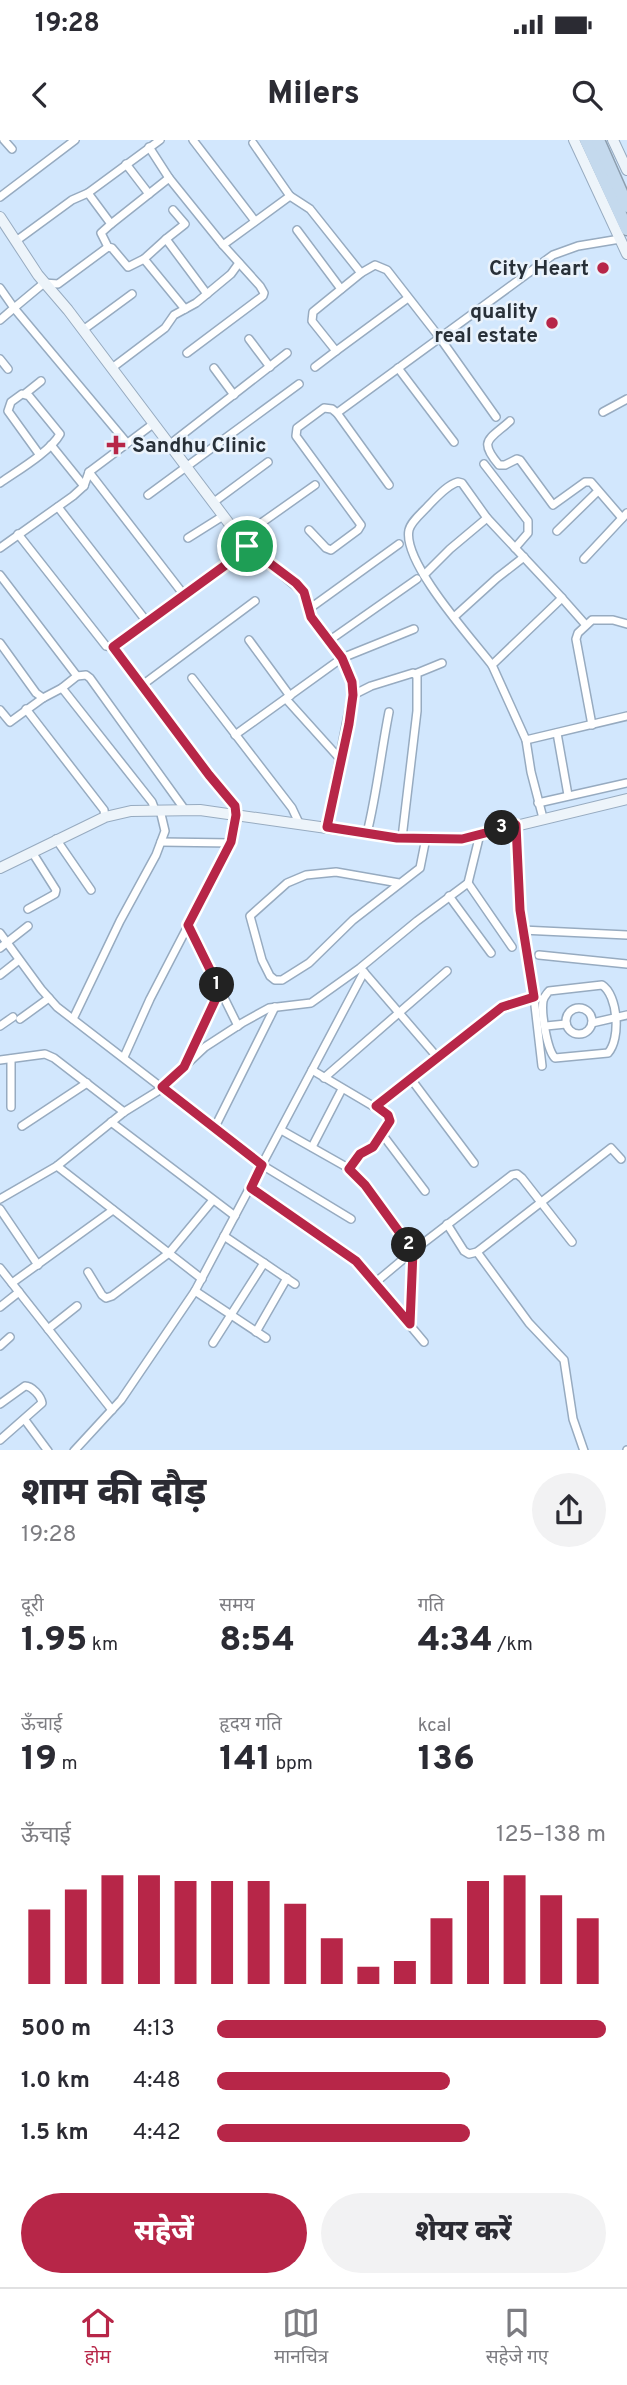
<!DOCTYPE html>
<html lang="hi">
<head>
<meta charset="utf-8">
<style>
  body { margin:0; font-family:Overpass,"Noto Sans Devanagari",sans-serif; background:#f2f2f3; color:#2b2b33; height:100vh; display:flex; flex-direction:column; font-size:26px; white-space:nowrap }
  * { box-sizing:border-box; margin:0 }
  p { font-size:23px; color:#7c7c81 }
  .icon { flex:none; width:38px; height:38px; fill:none; stroke:currentColor; stroke-width:2; stroke-linecap:round; stroke-linejoin:round }
  .map { position:relative; height:1310px; overflow:hidden }
  .details { display:flex; flex-direction:column; background:#fff; flex:1 }
  .details>* { flex:none }
  .pin { position:absolute; display:grid; place-items:center; width:60px; height:60px; color:#fff; margin:-30px; border:4px solid #fff; border-radius:50%; box-shadow:0 2px 7px #0007 }
  .km { position:absolute; width:35px; height:35px; margin:-18px; border-radius:50%; background:#222; color:#fff; font-size:19px; line-height:35px; text-align:center }
  .round { display:grid; place-items:center; flex:none; width:74px; height:74px; border-radius:37px; background:#f2f2f3 }
  .overview { display:flex; align-items:center; justify-content:space-between; height:119px; padding:0 21px }
  h1 { font-size:38px; font-weight:800; line-height:52px }
  .stats { display:grid; grid-template-columns:repeat(3,1fr); gap:10px; height:119px; padding:7px 21px }
  .stats div { display:grid; align-content:center }
  .stats b { font-size:35px; font-weight:800 }
  .stats small { font-size:19px; font-weight:400 }
  .stats p { font-size:19px }
  .chart { height:196px; padding:14px 21px }
  .chart p { display:flex; justify-content:space-between }
  .chart svg { width:100%; height:126px; margin-top:7px; stroke:#b72648; stroke-width:6 }
  .action { display:flex; gap:14px; margin-top:auto; padding:14px 21px }
  .action a { flex:1; height:80px; border-radius:42px; background:#b72648; color:#fff; font-size:28px; font-weight:800; line-height:80px; text-align:center }
  .action a+a { background:#f2f2f3; color:#2b2b33 }
  ul { padding:0 21px; list-style:none; font-size:23px }
  li { display:grid; grid-template-columns:112px 84px 1fr; align-items:center; height:52px }
  li i { height:18px; border-radius:9px; background:#b72648 }
  .status { display:flex; justify-content:space-between; align-items:center; height:49px; padding:0 35px; background:#fff; direction:ltr }
  .status svg { height:19px; fill:currentColor }
  header { display:flex; justify-content:space-between; align-items:center; height:91px; padding:0 21px; background:#fff; font-size:32px; font-weight:800 }
  .tabs { display:flex; justify-content:space-around; align-items:center; height:98px; border-top:2px solid #e1e1e2; background:#fff; font-size:19px; color:#7c7c81 }
  .tabs a { display:grid; justify-items:center; gap:4px }
  .tabs .current { color:#b72648 }
  .map>svg:first-child { display:block }
  .lines { fill:none; stroke-linecap:round; stroke-linejoin:round }
  .street-casing { stroke:#97abc0; stroke-width:10 }
  .secondary-casing { stroke:#97abc0; stroke-width:12 }
  .highway-casing { stroke:#8d9eae; stroke-width:15 }
  .street { stroke:#fff; stroke-width:7 }
  .secondary { stroke:#edf4fa; stroke-width:10 }
  .highway { stroke:#c4d9ed; stroke-width:12 }
  .route-casing { stroke:#fff; stroke-width:14 }
  .route { stroke:#b72648; stroke-width:9 }
  .poi-dot { fill:#b72648; stroke:#eaf3fc; stroke-width:2.5 }
  .labels { text-anchor:middle; stroke-width:5; stroke-linejoin:round; paint-order:stroke }
  .poi-label { font-size:21px; font-weight:bold; fill:#283038; stroke:#eaf3fc; text-anchor:end }
</style>
</head>
<body>
<div class="status"><b>19:28</b><svg viewBox="0 0 49 12"><path d="M0 12V9h3v3zM5 12V6h3v6zM10 12V3h3v9zM15 12V0h3v12zM26 1h20v11H26zM47 4h2v5h-2z"/></svg></div>
<header><svg class="icon" aria-label="back" viewBox="0 0 24 24"><path d="M15 5l-7 7 7 7"/></svg>Milers<svg class="icon" aria-label="search" viewBox="0 0 24 24"><circle cx="10" cy="10" r="6"/><path d="M15 15l6 6"/></svg></header>
<div class="map">
<svg width="627" height="1311" viewBox="0 0 627 1311">
  <rect width="100%" height="100%" fill="#d2e7fd"/>
  <g class="lines">
    <defs>
      <g id="street">
        <path d="M4 0 12 9"/>
        <path d="M160 0 88 53 111 84 169 38 223 105 290 56 310 69 361 133 375 125 387 130 440 198 496 277"/>
        <path d="M193 0 255 81"/>
        <path d="M253 3 290 56"/>
        <path d="M149 7 169 38"/>
        <path d="M126 24 149 54"/>
        <path d="M0 57 75 0"/>
        <path d="M111 84 101 93 108 107 112 108 128 127 144 119"/>
        <path d="M297 90 341 149"/>
        <path d="M166 99 185 84 173 70"/>
        <path d="M16 101 72 60 88 53"/>
        <path d="M108 107 58 144 44 143 14 168 127 303"/>
        <path d="M361 133 313 172 312 181 336 211 408 158"/>
        <path d="M0 148 14 168 0 180"/>
        <path d="M185 169 144 119 166 99 207 154"/>
        <path d="M83 190 132 154"/>
        <path d="M249 199 270 227"/>
        <path d="M187 213 263 156 264 153 260 146 223 105"/>
        <path d="M0 219 8 229"/>
        <path d="M315 227 336 211"/>
        <path d="M112 228 165 188 174 175 196 163 231 134 239 123"/>
        <path d="M214 228 234 255"/>
        <path d="M398 228 454 302"/>
        <path d="M26 253 41 241"/>
        <path d="M603 272 627 259"/>
        <path d="M337 273 389 345"/>
        <path d="M510 281C489 300 478 300 499 325H505L517 319 520 320 553 365 585 342H591L622 378"/>
        <path d="M51 305 84 346"/>
        <path d="M169 305 287 213"/>
        <path d="M484 324 528 381V393L515 408"/>
        <path d="M89 332 184 455"/>
        <path d="M0 343C17 331 50 312 60 294L29 256 22 254 11 262 8 271 39 314"/>
        <path d="M148 355 299 244"/>
        <path d="M214 362 268 322"/>
        <path d="M58 367 147 482"/>
        <path d="M309 390 326 408 331 410 358 390 361 385 296 296 297 288 324 268 332 269 337 273 553 115 578 106 620 99"/>
        <path d="M557 391 598 351"/>
        <path d="M18 394 106 506 113 507"/>
        <path d="M188 398 223 376"/>
        <path d="M240 398 315 345"/>
        <path d="M0 408 73 356 84 346 89 332 153 284"/>
        <path d="M584 419 627 373"/>
        <path d="M0 435 77 536 62 548 43 558 36 553 0 503"/>
        <path d="M424 435 450 409 487 378"/>
        <path d="M309 469 399 404"/>
        <path d="M454 477 497 438 524 417"/>
        <path d="M249 500 290 556"/>
        <path d="M330 500 417 439"/>
        <path d="M492 525C472 499 402 422 409 390 411 381 423 372 429 365 437 357 447 345 458 342L462 343 487 378 562 458"/>
        <path d="M415 534 442 523"/>
        <path d="M77 536 86 535 90 538 185 670"/>
        <path d="M192 538 292 668 299 683"/>
        <path d="M141 546 255 461"/>
        <path d="M62 548 152 662 155 670"/>
        <path d="M353 555 371 546 413 533 417 536V571L402 698"/>
        <path d="M286 559 341 620"/>
        <path d="M26 569 104 670 105 677"/>
        <path d="M0 570 10 582 43 558"/>
        <path d="M592 585 576 499 578 493 592 480H613L627 484"/>
        <path d="M557 593 568 655"/>
        <path d="M235 595 342 518 414 489"/>
        <path d="M526 600 627 576"/>
        <path d="M538 663 627 643"/>
        <path d="M543 678 531 632 526 600 492 525 562 458 585 484"/>
        <path d="M367 693C377 653 381 612 389 572"/>
        <path d="M56 699 91 750"/>
        <path d="M161 702 231 703"/>
        <path d="M399 743 336 732 306 735 287 743 250 776 262 820 270 836 275 840H282L309 823 353 780 420 728 426 698"/>
        <path d="M468 743 512 807"/>
        <path d="M449 756 491 813"/>
        <path d="M28 769 55 754 56 750 32 712"/>
        <path d="M188 785 238 886"/>
        <path d="M522 790 627 795"/>
        <path d="M0 793 41 849 57 867 262 1025 351 1079"/>
        <path d="M0 808 28 786"/>
        <path d="M539 815 627 824"/>
        <path d="M363 831 438 918"/>
        <path d="M0 835 19 820"/>
        <path d="M602 845C618 855 621 899 608 913L555 918C547 910 541 873 543 861 544 856 546 855 549 851Z"/>
        <path d="M534 857 542 926"/>
        <circle cx="579" cy="881" r="13"/>
        <path d="M20 879 49 858"/>
        <path d="M73 879 120 781 156 715 165 691 160 670"/>
        <path d="M592 883 627 875"/>
        <path d="M0 886 13 877"/>
        <path d="M546 886 566 884"/>
        <path d="M124 917 150 859 231 703 236 675 235 666 209 635 113 507 227 424 247 406"/>
        <path d="M0 920 45 914 54 918 124 972"/>
        <path d="M185 923 220 850"/>
        <path d="M312 930 388 975 390 981 382 994 425 1051"/>
        <path d="M324 938 447 831"/>
        <path d="M411 939 474 1023"/>
        <path d="M376 966 502 868 534 857 520 770 516 685"/>
        <path d="M11 967V919"/>
        <path d="M111 982 235 1076"/>
        <path d="M22 986 87 943"/>
        <path d="M215 987 275 867"/>
        <path d="M281 990 350 1029 364 1045 413 1111 376 1142"/>
        <path d="M312 1007 342 949"/>
        <path d="M57 1026 202 1139"/>
        <path d="M350 1029 360 1014 371 1010 382 994"/>
        <path d="M251 1048 356 1121 424 1202"/>
        <path d="M0 1059 57 1026 124 972 158 951 205 907 242 883 269 868 311 863 360 828 417 781 468 743 480 694"/>
        <path d="M0 1069 38 1125"/>
        <path d="M447 1084 464 1111 469 1114 477 1112 611 1008 621 1019"/>
        <path d="M477 1112 529 1183 564 1220 573 1279 584 1311"/>
        <path d="M264 1123 295 1144"/>
        <path d="M0 1128 112 1270"/>
        <path d="M88 1132 102 1155 106 1158 112 1156 169 1113 213 1060"/>
        <path d="M12 1143 113 1070"/>
        <path d="M195 1151 266 1198"/>
        <path d="M0 1167 19 1152"/>
        <path d="M410 1184 413 1111 512 1035 517 1034 522 1038 572 1102"/>
        <path d="M48 1189 77 1166"/>
        <path d="M256 1192 287 1138"/>
        <path d="M213 1203 264 1123 224 1096"/>
        <path d="M0 1206 10 1197"/>
        <path d="M0 1264 25 1246C32 1246 41 1256 42 1263L0 1300"/>
        <path d="M25 1280 48 1311"/>
        <path d="M74 1311 121 1260 195 1151 364 832"/>
        <path d="M627 1311V1310"/>
      </g>
      <g id="secondary">
        <path d="M574 0 627 114"/>
        <path d="M613 0 627 30"/>
        <path d="M0 77 38 135 68 170 240 398 304 452 311 477 342 518 352 542 353 555 327 687"/>
        <path d="M0 728 105 677 131 671 200 670 397 698 462 699 627 659"/>
      </g>
      <g id="highway">
        <path d="M586 0 627 89"/>
        <path d="M598 0 627 66"/>
      </g>
    </defs>
    <use href="#street" class="street-casing"/>
    <use href="#secondary" class="secondary-casing"/>
    <use href="#highway" class="highway-casing"/>
    <use href="#street" class="street"/>
    <use href="#secondary" class="secondary"/>
    <use href="#highway" class="highway"/>
  </g>
  <g class="lines">
    <defs>
      <path id="route" d="M247 406 296 443 304 452 311 477 342 518 352 542 353 555 349 584 327 687 397 698 462 699 516 685 520 770 534 857 502 867 376 966 388 975 390 981 373 1007 360 1014 349 1029 365 1045 413 1111 410 1184 356 1121 251 1048 262 1025 162 947 184 927 220 850 188 785 231 702 236 675 235 666 209 635 113 507 227 424Z"/>
    </defs>
    <use href="#route" class="route-casing"/>
    <use href="#route" class="route"/>
  </g>
  <g class="poi-dot">
    <circle cx="603" cy="128" r="7"/>
    <circle cx="552" cy="183" r="7"/>
    <path d="M112.5 294.5h7v7h7v7h-7v7h-7v-7h-7v-7h7z"/>
  </g>
  <g class="labels">
    <g class="poi-label">
      <text x="589" y="135">City Heart</text>
      <text x="538" y="178">quality<tspan x="538" dy="24">real estate</tspan></text>
      <text x="132" y="312" text-anchor="start">Sandhu Clinic</text>
    </g>
  </g>
</svg>
<div class="pin" style="left:247px;top:406px;background:#1e9e55"><svg class="icon" aria-label="arrive" viewBox="0 0 24 24"><path d="M6 21V4h12l-3 4 3 4H6"/></svg></div>
<b class="km" style="left:217px;top:845px">1</b>
<b class="km" style="left:409px;top:1105px">2</b>
<b class="km" style="left:502px;top:688px">3</b>
</div>
<section class="details">
<div class="overview"><div><h1>शाम की दौड़</h1><p>19:28</p></div><a class="round"><svg class="icon" aria-label="share" viewBox="0 0 24 24"><path d="M12 15V3M7 8l5-5 5 5M5 13v7h14v-7"/></svg></a></div>
<div class="stats">
<div><p>दूरी</p><b>1.95<small> km</small></b></div>
<div><p>समय</p><b>8:54</b></div>
<div><p>गति</p><b>4:34<small> /km</small></b></div>
</div>
<div class="stats">
<div><p>ऊँचाई</p><b>19<small> m</small></b></div>
<div><p>हृदय गति</p><b>141<small> bpm</small></b></div>
<div><p>kcal</p><b>136</b></div>
</div>
<div class="chart"><p><span>ऊँचाई</span>125–138 m</p>
<svg viewBox="0 0 160 44" preserveAspectRatio="none"><path d="M5 44V18M15 44V11M25 44V6M35 44V6M45 44V8M55 44V8M65 44V8M75 44V16M85 44V28M95 44V38M105 44V36M115 44V21M125 44V8M135 44V6M145 44V13M155 44V21"/></svg>
</div>
<ul>
<li><b>500 m</b>4:13<i style="width:100%"></i></li>
<li><b>1.0 km</b>4:48<i style="width:60%"></i></li>
<li><b>1.5 km</b>4:42<i style="width:65%"></i></li>
</ul>
<div class="action"><a>सहेजें</a><a>शेयर करें</a></div>
</section>
<nav class="tabs">
<a class="current"><svg class="icon" aria-label="home" viewBox="0 0 24 24"><path d="M3 11l9-7 9 7M6 9v11h12V9"/></svg>होम</a>
<a><svg class="icon" aria-label="map" viewBox="0 0 24 24"><path d="M3 6l6-2 6 2 6-2v14l-6 2-6-2-6 2zM9 4v14M15 6v14"/></svg>मानचित्र</a>
<a><svg class="icon" aria-label="saved" viewBox="0 0 24 24"><path d="M7 4h10v16l-5-4-5 4z"/></svg>सहेजे गए</a>
</nav>
</body>
</html>
